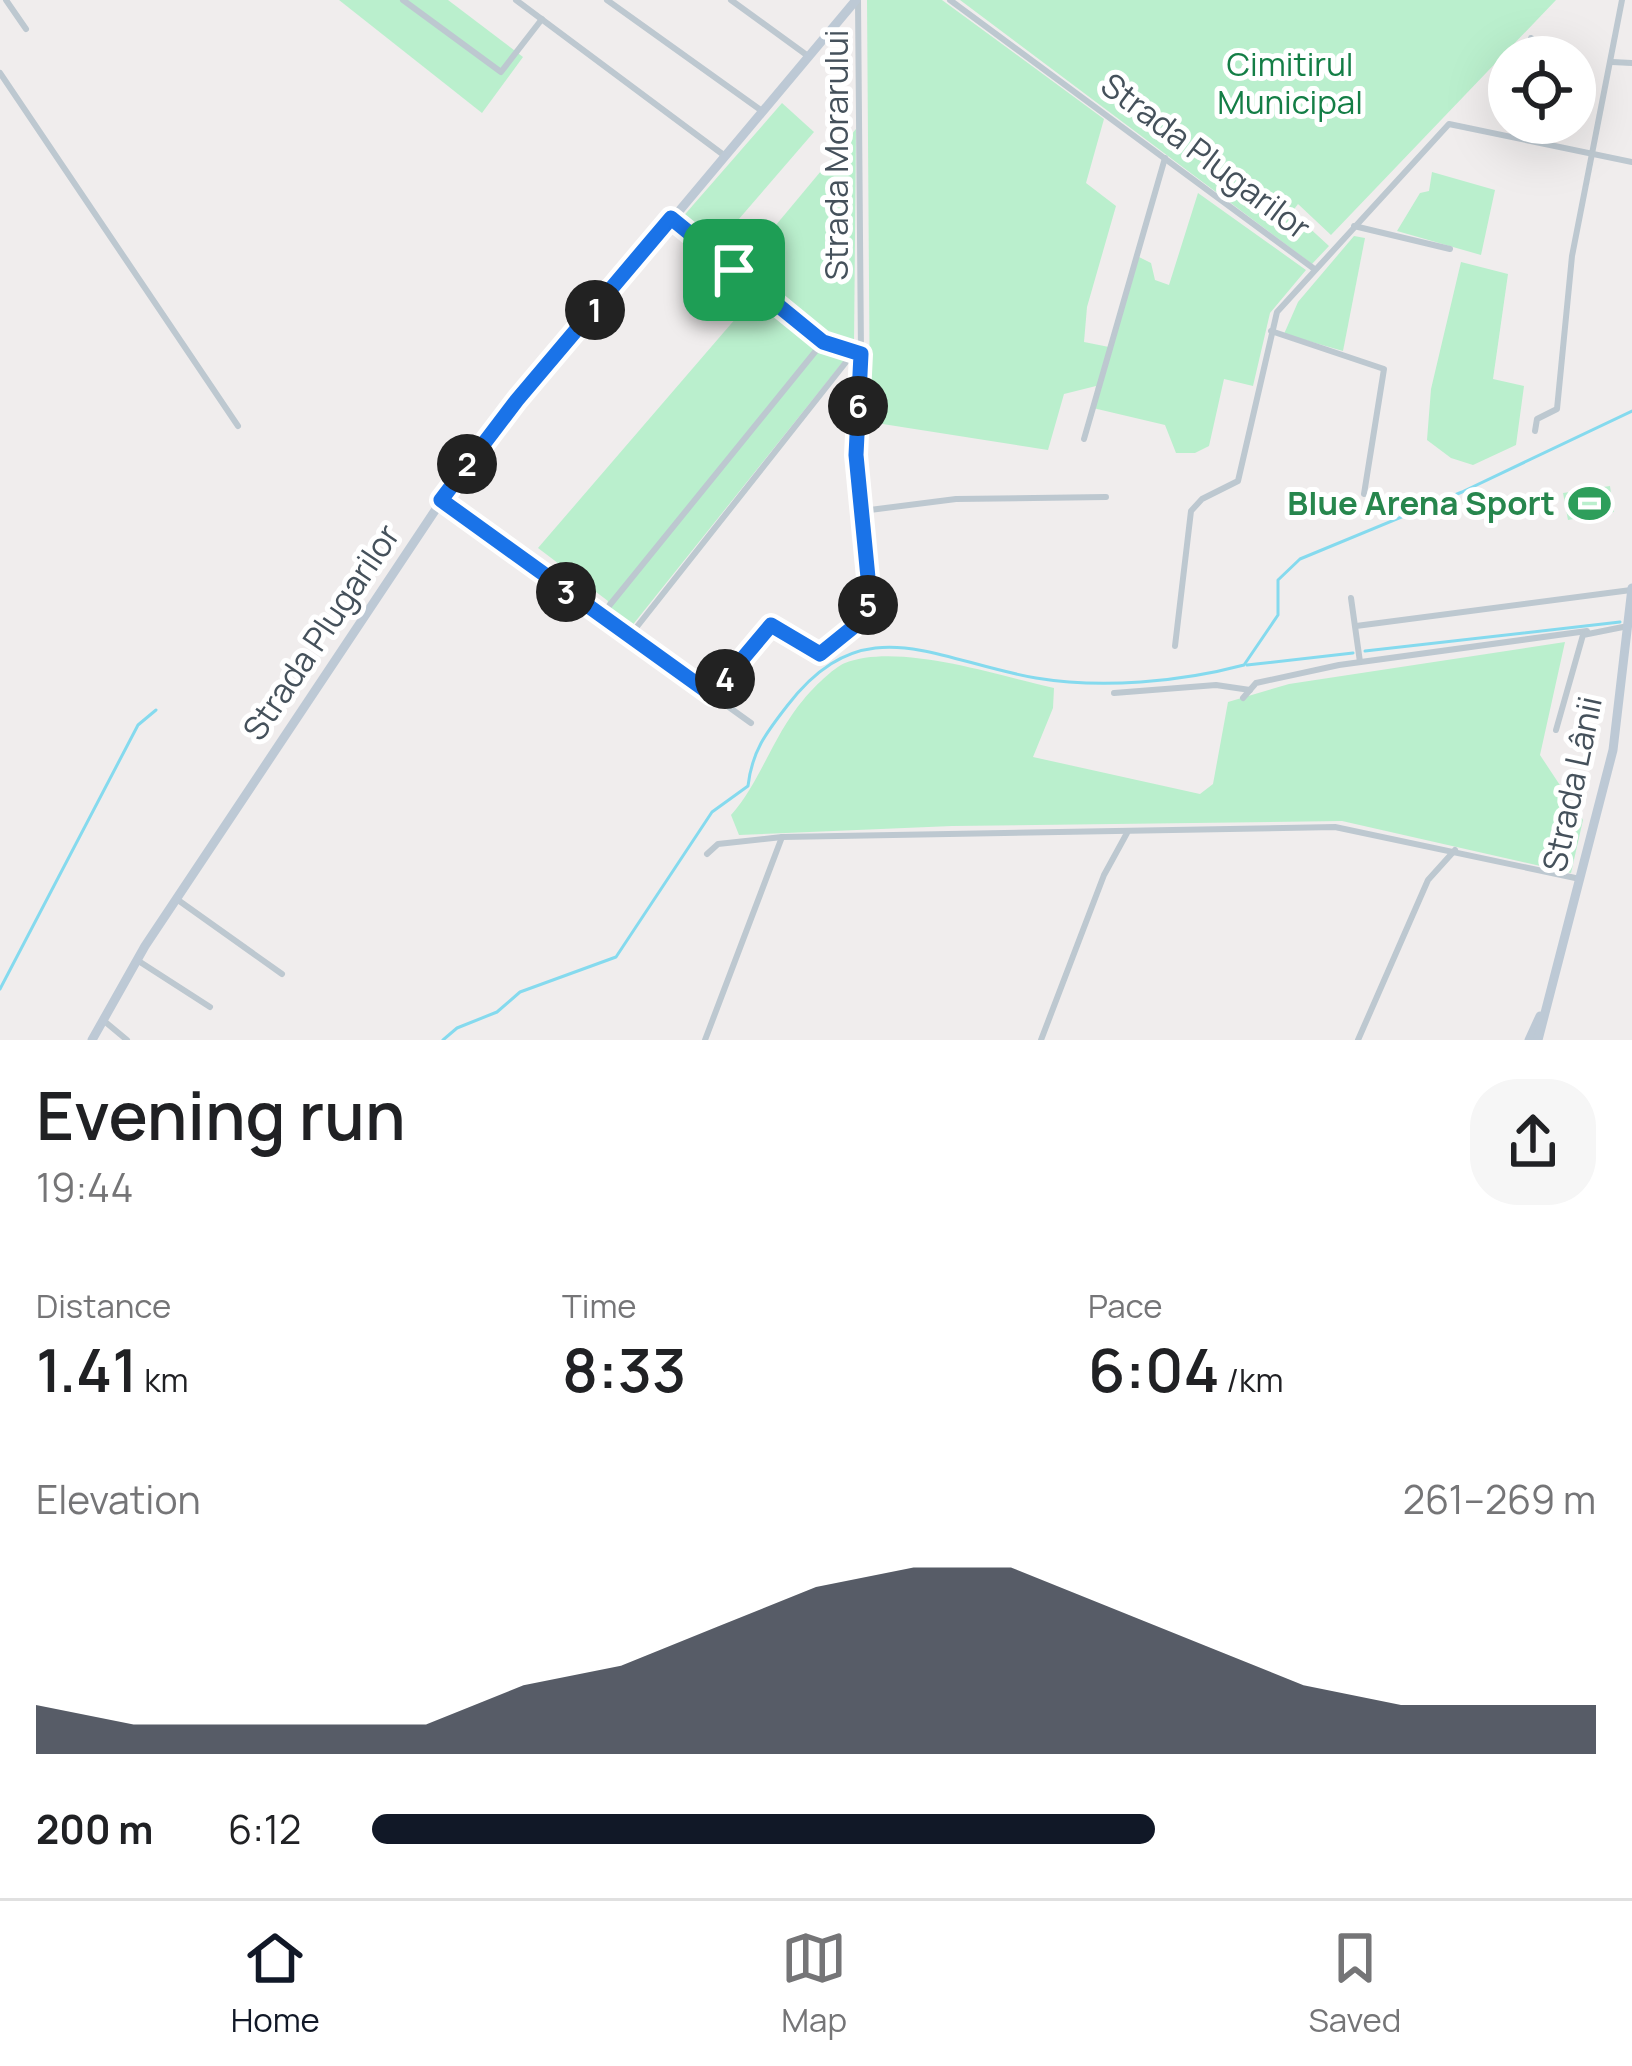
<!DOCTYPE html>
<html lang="en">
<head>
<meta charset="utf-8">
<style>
  body { margin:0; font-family:Manrope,sans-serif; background:#f6f6f6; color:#202124; height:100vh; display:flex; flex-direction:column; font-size:45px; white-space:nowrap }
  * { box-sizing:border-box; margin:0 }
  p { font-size:39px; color:#757577 }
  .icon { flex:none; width:66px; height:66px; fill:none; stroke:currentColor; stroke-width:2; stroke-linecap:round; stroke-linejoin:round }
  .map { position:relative; height:1040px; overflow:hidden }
  .drawer { display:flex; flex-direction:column; background:#fff; flex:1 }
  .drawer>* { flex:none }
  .controls { position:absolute; left:1488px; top:36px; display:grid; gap:24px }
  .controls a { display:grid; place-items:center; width:108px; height:108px; border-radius:50%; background:#fff; box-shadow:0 12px 48px #0002; font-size:60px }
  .pin { position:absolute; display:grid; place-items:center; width:102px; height:102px; color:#fff; margin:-51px; border-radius:24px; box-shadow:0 6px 18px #0006 }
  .km { position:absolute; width:60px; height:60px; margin:-30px; border-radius:50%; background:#222; color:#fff; font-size:33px; line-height:60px; text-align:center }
  .round { display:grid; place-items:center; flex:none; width:126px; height:126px; border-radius:48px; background:#f6f6f6 }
  .headline { display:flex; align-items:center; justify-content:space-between; height:204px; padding:0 36px }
  h1 { font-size:66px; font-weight:600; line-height:90px }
  .figures { display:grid; grid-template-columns:repeat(3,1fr); gap:18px; height:204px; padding:12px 36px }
  .figures div { display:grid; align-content:center }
  .figures b { font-size:60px; font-weight:600 }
  .figures small { font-size:33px; font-weight:400 }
  .figures p { font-size:33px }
  .chart { height:336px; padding:24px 36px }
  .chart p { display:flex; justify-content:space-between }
  .chart svg { width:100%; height:216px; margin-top:12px; fill:#111827; opacity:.7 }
  ul { padding:0 36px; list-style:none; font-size:39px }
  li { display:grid; grid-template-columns:192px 144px 1fr; align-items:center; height:90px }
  li i { height:30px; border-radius:15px; background:#111827 }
  .tab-bar { display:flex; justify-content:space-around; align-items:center; height:168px; border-top:3px solid #e0e0e0; background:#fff; font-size:33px; color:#757577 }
  .tab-bar a { display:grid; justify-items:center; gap:6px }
  .tab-bar .current { color:#111827 }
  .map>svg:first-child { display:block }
  .green { fill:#baefcd }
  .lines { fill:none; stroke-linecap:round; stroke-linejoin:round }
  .stream { stroke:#85daee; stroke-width:3 }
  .street { stroke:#bdc8d0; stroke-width:6 }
  .secondary { stroke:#bdc9d5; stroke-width:9 }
  .route-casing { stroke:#fff; stroke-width:24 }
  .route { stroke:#1a73e8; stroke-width:15 }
  .labels { text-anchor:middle; stroke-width:10; stroke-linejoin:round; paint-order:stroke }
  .park-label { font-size:33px; fill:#147e46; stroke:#fff }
  .street-label { font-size:33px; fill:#45515b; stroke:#fff }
  .leisure-label { font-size:33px; font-weight:bold; fill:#27864d; stroke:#fff; text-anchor:end }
</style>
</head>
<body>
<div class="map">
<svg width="1632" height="1040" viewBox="0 0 1632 1040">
  <rect width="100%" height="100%" fill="#f0eded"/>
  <g class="green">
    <path d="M339 0H448L523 57 482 113Z"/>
    <path d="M867 0H942L1104 119 1086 183 1116 206 1087 307 1084 342 1109 347 1139 257 1151 263 1155 280 1169 285 1198 193 1306 270 1270 313 1253 386 1224 379 1209 446 1195 453H1176L1165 425 1093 408 1096 386 1064 394 1048 450 870 422Z"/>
    <path d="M960 0H1556L1331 235 1298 204 1292 212 1329 246 1312 264Z"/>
    <path d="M782 103 814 132 713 249 680 220Z"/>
    <path d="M856 129 854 346 827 338 740 268Z"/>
    <path d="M1432 172 1495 190 1481 255 1397 231 1420 193 1429 191Z"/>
    <path d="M1354 236 1365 238 1343 351 1284 334 1298 302Z"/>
    <path d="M1461 262 1508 274 1493 379 1524 386 1516 445 1473 465 1451 458 1427 440 1431 389Z"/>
    <path d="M755 296 817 344 850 353 627 632 605 616 608 601 538 548Z"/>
    <path d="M1610 486 1614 512 1568 520 1563 493Z"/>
    <path d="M1565 642 1540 755 1583 820 1571 873 1342 821 952 826 739 835 731 815C761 781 773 735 804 699 813 688 833 668 845 663 899 642 999 676 1054 688L1053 708 1033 757 1200 794 1213 784 1228 702 1289 684Z"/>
  </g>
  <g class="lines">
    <g class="stream">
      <path d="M1365 651 1620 622"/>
      <path d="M1247 665 1353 653"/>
      <path d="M0 989 138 725 156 710"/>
      <path d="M443 1040 457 1028 497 1012 520 992 616 957 712 812 748 786C752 751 766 733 787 706 864 606 933 660 1036 678 1102 689 1180 682 1244 665L1278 615V580L1300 559 1462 492 1632 411"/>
    </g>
    <g class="street">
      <path d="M6 0 26 29"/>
      <path d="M403 0 501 72 542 19"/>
      <path d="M516 0 725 156"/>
      <path d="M607 0 762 111"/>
      <path d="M731 0 808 56"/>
      <path d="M950 0 1313 268"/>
      <path d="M1527 57 1531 38"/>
      <path d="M1612 62 1632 63"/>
      <path d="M0 73 238 426"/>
      <path d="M671 218 823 342 856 352"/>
      <path d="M1354 226 1450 249"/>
      <path d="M1271 331 1384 369 1364 494"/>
      <path d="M1535 431 1537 419 1557 409 1572 256 1622 0"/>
      <path d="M1084 439 1165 158"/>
      <path d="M442 501 751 723"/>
      <path d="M862 511 956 499 1106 497"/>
      <path d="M1351 598 1360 662"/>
      <path d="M600 617 823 342"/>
      <path d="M1356 626 1631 590"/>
      <path d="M628 638 854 352"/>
      <path d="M1175 646 1191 511 1202 499 1238 481 1277 312 1449 124 1632 162"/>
      <path d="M1114 693 1216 685 1250 690"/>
      <path d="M712 695 771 625 820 654 862 619 870 597 856 455 861 354 858 0"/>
      <path d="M1243 698 1256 683 1339 665 1587 631"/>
      <path d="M1556 730 1583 635 1628 626"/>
      <path d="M707 854 718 844 782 837 1335 827 1580 879"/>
      <path d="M178 900 282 974"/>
      <path d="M137 960 210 1007"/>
      <path d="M103 1020 127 1040"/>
      <path d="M705 1040 782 837"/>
      <path d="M1041 1040 1104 875 1127 833"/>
      <path d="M1358 1040 1428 880 1455 850"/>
    </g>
    <g class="secondary">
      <path d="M92 1040 145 946 462 470 856 0"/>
      <path d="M1529 1040 1540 1016"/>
      <path d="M1538 1040 1613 750 1632 588"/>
    </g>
  </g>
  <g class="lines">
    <defs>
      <path id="route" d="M671 218 823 342 861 354 856 455 870 598 862 620 820 654 771 625 712 695 441 500 517 400Z"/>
    </defs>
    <use href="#route" class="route-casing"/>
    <use href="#route" class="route"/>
  </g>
  <defs>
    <symbol id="stadium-bare" viewBox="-9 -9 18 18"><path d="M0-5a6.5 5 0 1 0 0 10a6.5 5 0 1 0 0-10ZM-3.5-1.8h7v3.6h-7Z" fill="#2e9e5b" stroke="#fff" stroke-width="2.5" paint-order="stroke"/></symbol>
  </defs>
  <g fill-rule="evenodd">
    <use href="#stadium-bare" x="1560" y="474" width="59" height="59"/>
  </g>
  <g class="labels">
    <g class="park-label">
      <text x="1290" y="76">Cimitirul<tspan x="1290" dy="38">Municipal</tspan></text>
    </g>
    <g class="street-label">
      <text transform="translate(836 155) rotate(-90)" y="12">Strada Morarului</text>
      <text transform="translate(1206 156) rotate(37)" y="12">Strada Plugarilor</text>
      <text transform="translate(321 632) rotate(-56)" y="12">Strada Plugarilor</text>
      <text transform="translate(1572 784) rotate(-78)" y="12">Strada Lânii</text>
    </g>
    <g class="leisure-label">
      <text x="1555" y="515">Blue Arena Sport</text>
    </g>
  </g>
</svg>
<div class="controls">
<a><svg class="icon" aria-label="locate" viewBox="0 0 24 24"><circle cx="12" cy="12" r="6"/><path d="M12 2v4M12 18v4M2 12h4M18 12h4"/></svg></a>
</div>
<div class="pin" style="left:734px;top:270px;background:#1e9e55"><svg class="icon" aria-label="arrive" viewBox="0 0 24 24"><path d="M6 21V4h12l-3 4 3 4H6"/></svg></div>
<b class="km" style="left:595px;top:310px">1</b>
<b class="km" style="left:467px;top:464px">2</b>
<b class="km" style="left:566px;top:592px">3</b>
<b class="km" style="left:725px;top:679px">4</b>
<b class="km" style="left:868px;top:605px">5</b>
<b class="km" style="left:858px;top:406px">6</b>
</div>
<section class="drawer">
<div class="headline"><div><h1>Evening run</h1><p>19:44</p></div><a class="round"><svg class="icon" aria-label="share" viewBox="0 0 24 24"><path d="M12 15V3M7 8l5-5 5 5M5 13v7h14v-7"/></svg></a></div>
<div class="figures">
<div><p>Distance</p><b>1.41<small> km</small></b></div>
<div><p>Time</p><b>8:33</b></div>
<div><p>Pace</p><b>6:04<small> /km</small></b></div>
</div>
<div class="chart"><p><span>Elevation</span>261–269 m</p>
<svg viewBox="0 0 160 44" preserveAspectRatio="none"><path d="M0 44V34L10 38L20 38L30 38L40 38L50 30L60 26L70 18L80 10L90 6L100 6L110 14L120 22L130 30L140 34L150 34L160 34V44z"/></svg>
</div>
<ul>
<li><b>200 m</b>6:12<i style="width:64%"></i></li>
</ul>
</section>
<nav class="tab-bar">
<a class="current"><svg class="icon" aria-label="home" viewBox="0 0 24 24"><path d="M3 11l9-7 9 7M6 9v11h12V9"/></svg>Home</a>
<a><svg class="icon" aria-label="map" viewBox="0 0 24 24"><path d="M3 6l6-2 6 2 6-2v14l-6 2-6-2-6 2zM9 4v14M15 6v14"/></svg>Map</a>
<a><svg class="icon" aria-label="saved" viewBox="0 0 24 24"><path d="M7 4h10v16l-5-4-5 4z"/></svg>Saved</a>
</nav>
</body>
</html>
